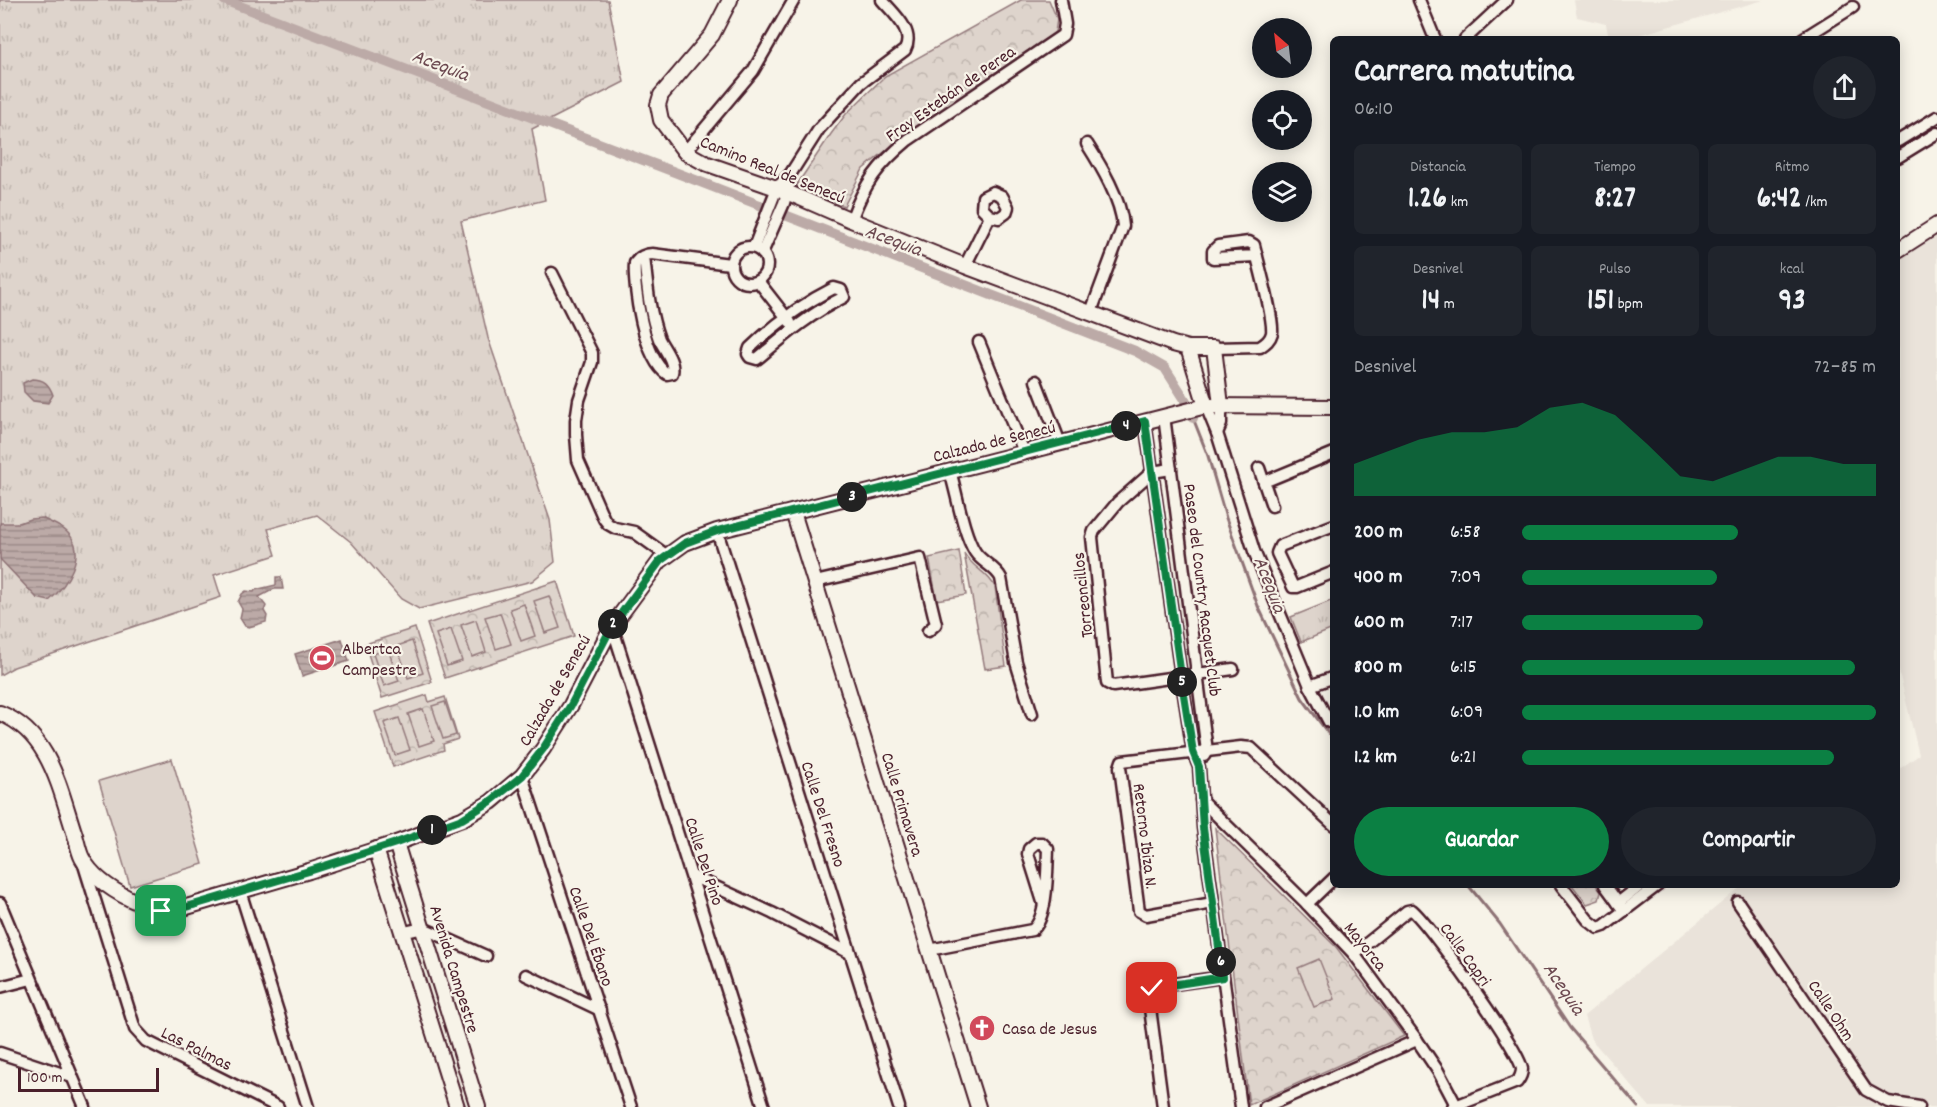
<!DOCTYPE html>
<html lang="es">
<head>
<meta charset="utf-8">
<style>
  body { margin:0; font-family:Dekko,sans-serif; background:#20242c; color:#f1f3f6; height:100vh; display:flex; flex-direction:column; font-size:22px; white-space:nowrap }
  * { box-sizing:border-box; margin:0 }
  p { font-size:20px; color:#9ea1a6 }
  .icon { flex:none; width:33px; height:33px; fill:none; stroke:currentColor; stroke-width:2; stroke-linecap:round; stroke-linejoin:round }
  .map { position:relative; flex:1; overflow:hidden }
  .details { position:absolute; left:1330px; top:36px; width:570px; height:852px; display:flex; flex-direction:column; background:#171b24; border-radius:9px; box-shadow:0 3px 15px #0003 }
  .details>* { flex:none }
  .needle { width:39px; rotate:332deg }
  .buttons { position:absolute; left:1252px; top:18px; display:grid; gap:12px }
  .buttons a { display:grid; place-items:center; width:60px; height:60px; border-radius:50%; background:#171b24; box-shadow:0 3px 15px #0003; font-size:30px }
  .scale { position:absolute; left:18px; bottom:15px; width:141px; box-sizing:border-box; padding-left:6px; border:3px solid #4a1f2b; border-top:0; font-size:16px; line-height:21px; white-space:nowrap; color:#4a1f2b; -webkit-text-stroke:4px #f7f3e8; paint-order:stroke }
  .pin { position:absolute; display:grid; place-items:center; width:51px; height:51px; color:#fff; margin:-26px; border-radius:12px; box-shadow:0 3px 9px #0006 }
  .km { position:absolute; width:30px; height:30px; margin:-15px; border-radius:50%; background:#222; color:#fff; font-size:16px; line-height:30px; text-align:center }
  .round { display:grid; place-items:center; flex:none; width:63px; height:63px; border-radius:32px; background:#20242c }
  .headline { display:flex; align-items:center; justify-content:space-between; height:102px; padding:0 24px }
  h1 { font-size:33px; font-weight:700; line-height:45px }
  .metrics { display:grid; grid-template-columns:repeat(3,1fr); gap:9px; height:102px; padding:6px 24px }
  .metrics div { display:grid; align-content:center; border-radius:9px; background:#20242c; text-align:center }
  .metrics b { font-size:30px; font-weight:700 }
  .metrics small { font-size:16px; font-weight:400 }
  .metrics p { font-size:16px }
  .chart { height:168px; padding:12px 24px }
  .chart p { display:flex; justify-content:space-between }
  .chart svg { width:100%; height:108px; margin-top:6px; fill:#0b8043; opacity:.7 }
  .button { display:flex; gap:12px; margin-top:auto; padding:12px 24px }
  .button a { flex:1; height:69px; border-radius:36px; background:#0b8043; color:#fff; font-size:24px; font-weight:700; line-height:69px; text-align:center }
  .button a+a { background:#20242c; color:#f1f3f6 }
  ul { padding:0 24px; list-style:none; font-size:20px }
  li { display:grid; grid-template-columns:96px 72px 1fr; align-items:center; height:45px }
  li i { height:15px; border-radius:8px; background:#0b8043 }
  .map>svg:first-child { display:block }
  .built { fill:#eae3da }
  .grass { fill:url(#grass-tufts); stroke:#947a7c; stroke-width:1.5 }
  .park { fill:url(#park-crowns); stroke:#947a7c; stroke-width:1.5 }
  .pitch { fill:#ded4cc; stroke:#947a7c; stroke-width:1.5 }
  .water { fill:url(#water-rules); stroke:#8e7275; stroke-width:1.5 }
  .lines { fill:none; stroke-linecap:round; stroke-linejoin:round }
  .stream { stroke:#8e7275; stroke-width:3 }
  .canal { stroke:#bcaaa7; stroke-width:10 }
  .minor-casing { stroke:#4a1f2b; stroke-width:15 }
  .tertiary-casing { stroke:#4a1f2b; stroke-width:18 }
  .minor { stroke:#f7f3e8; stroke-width:10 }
  .tertiary { stroke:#f7f3e8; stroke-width:14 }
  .route-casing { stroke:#fff; stroke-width:12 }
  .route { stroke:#0b8043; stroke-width:8 }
  .labels { text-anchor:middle; stroke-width:4.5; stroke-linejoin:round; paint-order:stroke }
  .street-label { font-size:18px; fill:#4a1f2b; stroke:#f7f3e8 }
  .poi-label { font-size:18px; fill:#4a1f2b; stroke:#f7f3e8; text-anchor:start }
  .water-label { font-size:20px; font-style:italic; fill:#6c4950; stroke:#f7f3e8 }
</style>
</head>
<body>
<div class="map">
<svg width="1937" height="1107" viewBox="0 0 1937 1107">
  <defs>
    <pattern id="grass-tufts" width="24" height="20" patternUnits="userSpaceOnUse" patternTransform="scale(1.5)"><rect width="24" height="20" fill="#ded4cc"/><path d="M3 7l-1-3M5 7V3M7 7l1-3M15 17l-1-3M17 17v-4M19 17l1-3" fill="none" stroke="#c0b6af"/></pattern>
    <pattern id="park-crowns" width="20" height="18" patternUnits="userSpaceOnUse" patternTransform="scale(1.5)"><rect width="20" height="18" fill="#ded4cc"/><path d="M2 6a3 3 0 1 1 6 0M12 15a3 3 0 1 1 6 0" fill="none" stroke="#c0b6af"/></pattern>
    <pattern id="water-rules" width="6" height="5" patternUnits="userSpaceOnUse" patternTransform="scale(1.5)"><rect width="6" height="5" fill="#bcaaa7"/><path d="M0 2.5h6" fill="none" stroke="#9b8a88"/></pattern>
  </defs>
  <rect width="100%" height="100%" fill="#f7f3e8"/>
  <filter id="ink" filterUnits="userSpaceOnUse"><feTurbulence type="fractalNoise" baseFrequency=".0167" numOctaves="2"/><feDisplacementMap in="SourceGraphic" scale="12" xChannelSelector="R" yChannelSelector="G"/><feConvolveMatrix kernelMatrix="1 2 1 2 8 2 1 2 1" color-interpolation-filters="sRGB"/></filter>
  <g filter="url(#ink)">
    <g class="built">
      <path d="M1574 0H1764L1624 39 1614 37 1609 39 1606 24 1577 17Z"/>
      <path d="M1937 235V1107H1650L1591 1039 1584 1016 1743 885H1898V770L1919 755 1898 668V259Z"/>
    </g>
    <g class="grass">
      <path d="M0 0H608L624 82 532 129 545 200 461 221 488 338 550 520 555 562 532 581 419 609 401 599 351 542 317 515 268 529 276 555 214 575 221 597 14 667 0 675Z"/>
      <path d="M1333 600V629L1301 642 1291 617Z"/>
    </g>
    <g class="park">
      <path d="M1021 0H1049L1057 19 1055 32 913 129 863 169 844 206 796 186 831 134 846 114 885 76Z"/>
      <path d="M959 551 966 595 937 600 929 558Z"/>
      <path d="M964 553C972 568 988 572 995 587L1006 666 985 669Z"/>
      <path d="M557 581 574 636 445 678 427 624Z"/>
      <path d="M415 628 432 682 382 698 365 644Z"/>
      <path d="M427 695 429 702 445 697 458 739 443 744 444 750 393 767 375 712Z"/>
      <path d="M1215 828 1336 947 1404 1036 1249 1105Z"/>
      <path d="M1572 885H1596L1601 892 1599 900 1587 904Z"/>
    </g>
    <g class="pitch">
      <path d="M549 596 560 628 545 633 534 601Z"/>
      <path d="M524 604 535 636 521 641 510 609Z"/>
      <path d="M500 613 511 644 496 649 485 617Z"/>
      <path d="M476 620 486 652 472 657 461 625Z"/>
      <path d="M451 629 462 661 447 666 436 634Z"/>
      <path d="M412 641 423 673 408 678 397 646Z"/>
      <path d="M388 649 399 681 384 686 373 654Z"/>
      <path d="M445 702 456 735 443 739 432 706Z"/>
      <path d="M423 709 434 741 419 746 408 714Z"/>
      <path d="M399 718 410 750 395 755 384 723Z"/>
      <path d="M172 759 203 864 130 886 99 781Z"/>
      <path d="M1319 959 1335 999 1314 1007 1298 968Z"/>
    </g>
    <g class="water">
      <path d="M32 379C44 379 49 384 53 395L48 403 33 401 24 392 23 383Z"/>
      <path d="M42 518C49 522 61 526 67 532 89 553 66 586 49 601L37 598 0 559V523H19L30 519Z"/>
      <path d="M276 577H281L283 589H274L259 597 266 606 264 611 267 616 266 622 249 627 245 626 240 618 242 609 238 602 242 594 246 591 254 592 255 590 276 585Z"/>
      <path d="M342 639 349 661 302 676 295 654Z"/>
    </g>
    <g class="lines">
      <g class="stream">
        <path d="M1193 418 1208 456 1226 518 1258 606 1302 698 1334 741"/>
        <path d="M1468 885 1500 924 1570 1028 1638 1107"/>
      </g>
      <path class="canal" d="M224 0 672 171 1135 351 1165 368 1186 401 1193 418"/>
      <defs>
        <g id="minor">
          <path d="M1419 0 1435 39"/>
          <path d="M1465 39 1507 0"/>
          <path d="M1802 39 1853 7"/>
          <path d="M1898 141 1937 117"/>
          <path d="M1087 144C1101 166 1121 199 1123 226L1091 312"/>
          <path d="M685 152 753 71 794 0"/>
          <path d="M1898 157 1937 133"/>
          <path d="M993 192 1002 196 1008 207 1006 213 999 218 990 216 982 208 983 197Z"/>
          <path d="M851 220C865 183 877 166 908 140L1063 35 1065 24 1061 0"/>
          <circle cx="749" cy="265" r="18"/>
          <path d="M754 247 777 188 791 173 819 129 861 83 905 50C915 31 894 14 882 0"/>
          <path d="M762 253 784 203 789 185"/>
          <path d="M644 256C647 284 649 312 659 339 664 349 675 362 672 373L667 374C644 359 633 288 635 263 639 257 646 254 652 254L730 264"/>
          <path d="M965 266 990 216"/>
          <path d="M552 273 592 353V362L579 400 576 420V435L578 460 604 519 608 524 615 528 634 532 666 555"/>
          <path d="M758 281 790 322"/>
          <path d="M834 288 841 290 844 297C810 314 787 334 757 359L750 357 748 354 750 348C775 324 802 304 834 288Z"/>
          <path d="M979 342 1024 452"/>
          <path d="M1214 348 1260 347C1266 343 1270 340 1272 333 1274 317 1258 262 1254 245L1249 242 1218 246 1213 251V258L1257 256"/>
          <path d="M1036 381 1060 443"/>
          <path d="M1206 406 1217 433 1254 551 1310 686 1329 722"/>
          <path d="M1164 416 1207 751 1204 756"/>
          <path d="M1145 421 1181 676 1193 752 1199 767 1203 828 1241 1107"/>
          <path d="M1217 433 1221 424V405"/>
          <path d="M1259 468 1272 506"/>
          <path d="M1171 469 1152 472 1118 502 1094 531 1092 537 1107 683 1113 686 1233 669"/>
          <path d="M950 471C957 494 963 533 975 552 982 563 995 566 1001 578L1016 662 1032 714"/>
          <path d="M1264 482 1334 453"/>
          <path d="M1334 525 1280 546 1277 553 1293 587H1297L1334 572"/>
          <path d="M717 531 899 1107"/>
          <path d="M815 582 920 558 936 624 928 631"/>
          <path d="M612 626 764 1107"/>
          <path d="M1310 686 1334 677"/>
          <path d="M522 776 631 1107"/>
          <path d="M1201 800 1307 904 1354 954 1417 1040 1438 1071 1457 1107"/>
          <path d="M84 865 135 1029 146 1041 278 1107"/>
          <path d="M692 876 772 913 850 953"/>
          <path d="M1561 885 1588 920 1598 928 1604 926 1658 885"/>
          <path d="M1605 885 1624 911"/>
          <path d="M240 891 308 1107"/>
          <path d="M1738 902 1866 1090 1888 1102 1919 1107"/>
          <path d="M0 903 85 1107"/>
          <path d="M1213 903 1146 915 1139 911 1120 767 1122 761 1241 747 1251 748 1334 825"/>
          <path d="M1618 903 1641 885"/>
          <path d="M1307 904 1334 878"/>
          <path d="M401 933 423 928 486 956"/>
          <path d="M929 950 1032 930C1048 919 1047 869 1048 849L1042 843H1036L1029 849 1028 854 1044 905"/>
          <path d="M1354 954 1407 911 1412 910C1430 925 1519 1049 1522 1069 1522 1074 1520 1078 1517 1082L1453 1107"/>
          <path d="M526 975 600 1010"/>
          <path d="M0 987 31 979"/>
          <path d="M0 1053 72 1077"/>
          <path d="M1163 1107 1148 993 1153 987 1223 977"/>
          <path d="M1265 1107 1417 1040"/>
        </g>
        <g id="tertiary">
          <path d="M730 0 712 35 661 95 658 105 661 120 685 152 705 163 782 190 851 220 965 266 1173 344 1188 348H1214L1221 405"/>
          <path d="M1898 250 1937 225"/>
          <path d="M1188 348 1206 406"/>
          <path d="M793 512 978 1107"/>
          <path d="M0 713C49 733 59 786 74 832 77 840 78 850 82 858 92 877 112 890 130 899 144 906 158 911 173 911L309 871 396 843 462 819 491 802 522 776 543 749 571 705 612 626 660 561 685 543 717 531 1206 406 1334 407"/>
          <path d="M396 843 478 1107"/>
          <path d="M376 849 457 1107"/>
        </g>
      </defs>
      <use href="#minor" class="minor-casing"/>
      <use href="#tertiary" class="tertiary-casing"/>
      <use href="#minor" class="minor"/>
      <use href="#tertiary" class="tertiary"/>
    </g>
  </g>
  <g class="lines" filter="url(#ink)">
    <defs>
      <path id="route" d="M161 911H173L309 871 396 843 462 819 491 801 522 776 543 749 571 705 612 626 660 561 685 543 717 531 1145 421 1181 676 1193 752 1199 767 1203 828 1223 977 1152 988"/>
    </defs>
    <use href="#route" class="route-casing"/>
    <use href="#route" class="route"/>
  </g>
  <defs>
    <symbol id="stadium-disc" viewBox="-11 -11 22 22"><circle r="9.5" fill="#d1495b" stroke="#f7f3e8"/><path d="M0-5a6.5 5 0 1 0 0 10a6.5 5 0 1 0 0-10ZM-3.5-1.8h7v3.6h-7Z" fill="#fff"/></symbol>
    <symbol id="church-disc" viewBox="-11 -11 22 22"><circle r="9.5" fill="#d1495b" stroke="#f7f3e8"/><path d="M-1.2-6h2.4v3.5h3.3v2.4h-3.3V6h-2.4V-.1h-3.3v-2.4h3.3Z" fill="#fff"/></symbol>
  </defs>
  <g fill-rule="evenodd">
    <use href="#stadium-disc" x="307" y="643" width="30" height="30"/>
    <use href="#church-disc" x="967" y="1013" width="30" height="30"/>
  </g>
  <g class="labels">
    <g class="street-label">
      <text transform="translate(950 93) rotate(-35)" y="6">Fray Estebán de Perea</text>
      <text transform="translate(773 169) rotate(22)" y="6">Camino Real de Senecú</text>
      <text transform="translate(994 441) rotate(-14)" y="6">Calzada de Senecú</text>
      <text transform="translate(1203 590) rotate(83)" y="6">Paseo del Country Racquet Club</text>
      <text transform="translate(1082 595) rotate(-96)" y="6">Torreoncillos</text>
      <text transform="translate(554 690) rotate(-60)" y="6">Calzada de Senecú</text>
      <text transform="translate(903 804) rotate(73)" y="6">Calle Primavera</text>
      <text transform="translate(824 814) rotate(72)" y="6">Calle Del Fresno</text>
      <text transform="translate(1146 836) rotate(83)" y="6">Retorno Ibiza N.</text>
      <text transform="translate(705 861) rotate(72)" y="6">Calle Del Pino</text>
      <text transform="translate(592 936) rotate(71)" y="6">Calle Del Ébano</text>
      <text transform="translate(1366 946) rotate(51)" y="6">Mayorca</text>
      <text transform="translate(1466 954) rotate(54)" y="6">Calle Capri</text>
      <text transform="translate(455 969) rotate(73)" y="6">Avenida Campestre</text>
      <text transform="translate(1832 1010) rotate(56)" y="6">Calle Ohm</text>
      <text transform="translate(197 1048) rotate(27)" y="6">Las Palmas</text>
    </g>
    <g class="poi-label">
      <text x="342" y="654">Albertca<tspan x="342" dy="21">Campestre</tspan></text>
      <text x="1002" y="1034">Casa de Jesus</text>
    </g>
    <g class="water-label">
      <text transform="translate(441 64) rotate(21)" y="7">Acequia</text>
      <text transform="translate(894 239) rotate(21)" y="7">Acequia</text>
      <text transform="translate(1271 584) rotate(69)" y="7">Acequia</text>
      <text transform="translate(1565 988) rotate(56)" y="7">Acequia</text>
    </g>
  </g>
</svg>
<div class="buttons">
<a><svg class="needle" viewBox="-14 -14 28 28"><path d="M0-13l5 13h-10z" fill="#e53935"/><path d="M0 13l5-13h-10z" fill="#9ea1a6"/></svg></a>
<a><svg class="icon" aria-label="locate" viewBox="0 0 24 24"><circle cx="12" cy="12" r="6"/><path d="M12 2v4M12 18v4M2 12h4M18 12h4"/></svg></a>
<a><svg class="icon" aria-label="layers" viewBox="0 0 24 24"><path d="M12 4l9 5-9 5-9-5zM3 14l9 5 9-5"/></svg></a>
</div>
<div class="scale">100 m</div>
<div class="pin" style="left:161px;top:911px;background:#1e9e55"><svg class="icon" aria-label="arrive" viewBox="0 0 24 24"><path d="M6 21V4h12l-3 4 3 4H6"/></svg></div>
<div class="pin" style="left:1152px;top:988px;background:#d93025"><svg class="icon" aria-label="check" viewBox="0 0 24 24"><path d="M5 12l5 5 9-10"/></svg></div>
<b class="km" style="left:432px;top:830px">1</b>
<b class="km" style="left:613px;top:624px">2</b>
<b class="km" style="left:852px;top:497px">3</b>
<b class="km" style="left:1126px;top:426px">4</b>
<b class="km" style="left:1182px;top:682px">5</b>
<b class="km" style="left:1221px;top:962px">6</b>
<section class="details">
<div class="headline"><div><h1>Carrera matutina</h1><p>06:10</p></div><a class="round"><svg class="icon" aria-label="share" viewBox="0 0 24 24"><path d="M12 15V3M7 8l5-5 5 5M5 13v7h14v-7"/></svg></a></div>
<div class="metrics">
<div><p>Distancia</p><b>1.26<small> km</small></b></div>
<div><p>Tiempo</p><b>8:27</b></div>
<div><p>Ritmo</p><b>6:42<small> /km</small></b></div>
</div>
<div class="metrics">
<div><p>Desnivel</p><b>14<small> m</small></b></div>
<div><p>Pulso</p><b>151<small> bpm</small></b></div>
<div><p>kcal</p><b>93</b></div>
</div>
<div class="chart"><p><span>Desnivel</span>72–85 m</p>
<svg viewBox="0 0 160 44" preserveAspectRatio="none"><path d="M0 44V31L10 26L20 21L30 18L40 18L50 16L60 8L70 6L80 11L90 23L100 36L110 38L120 33L130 28L140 28L150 31L160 31V44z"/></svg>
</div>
<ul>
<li><b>200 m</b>6:58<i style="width:61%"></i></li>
<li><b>400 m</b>7:09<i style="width:55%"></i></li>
<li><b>600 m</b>7:17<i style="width:51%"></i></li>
<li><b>800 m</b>6:15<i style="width:94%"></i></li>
<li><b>1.0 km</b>6:09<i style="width:100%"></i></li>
<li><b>1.2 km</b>6:21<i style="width:88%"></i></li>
</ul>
<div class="button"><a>Guardar</a><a>Compartir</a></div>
</section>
</div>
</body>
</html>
